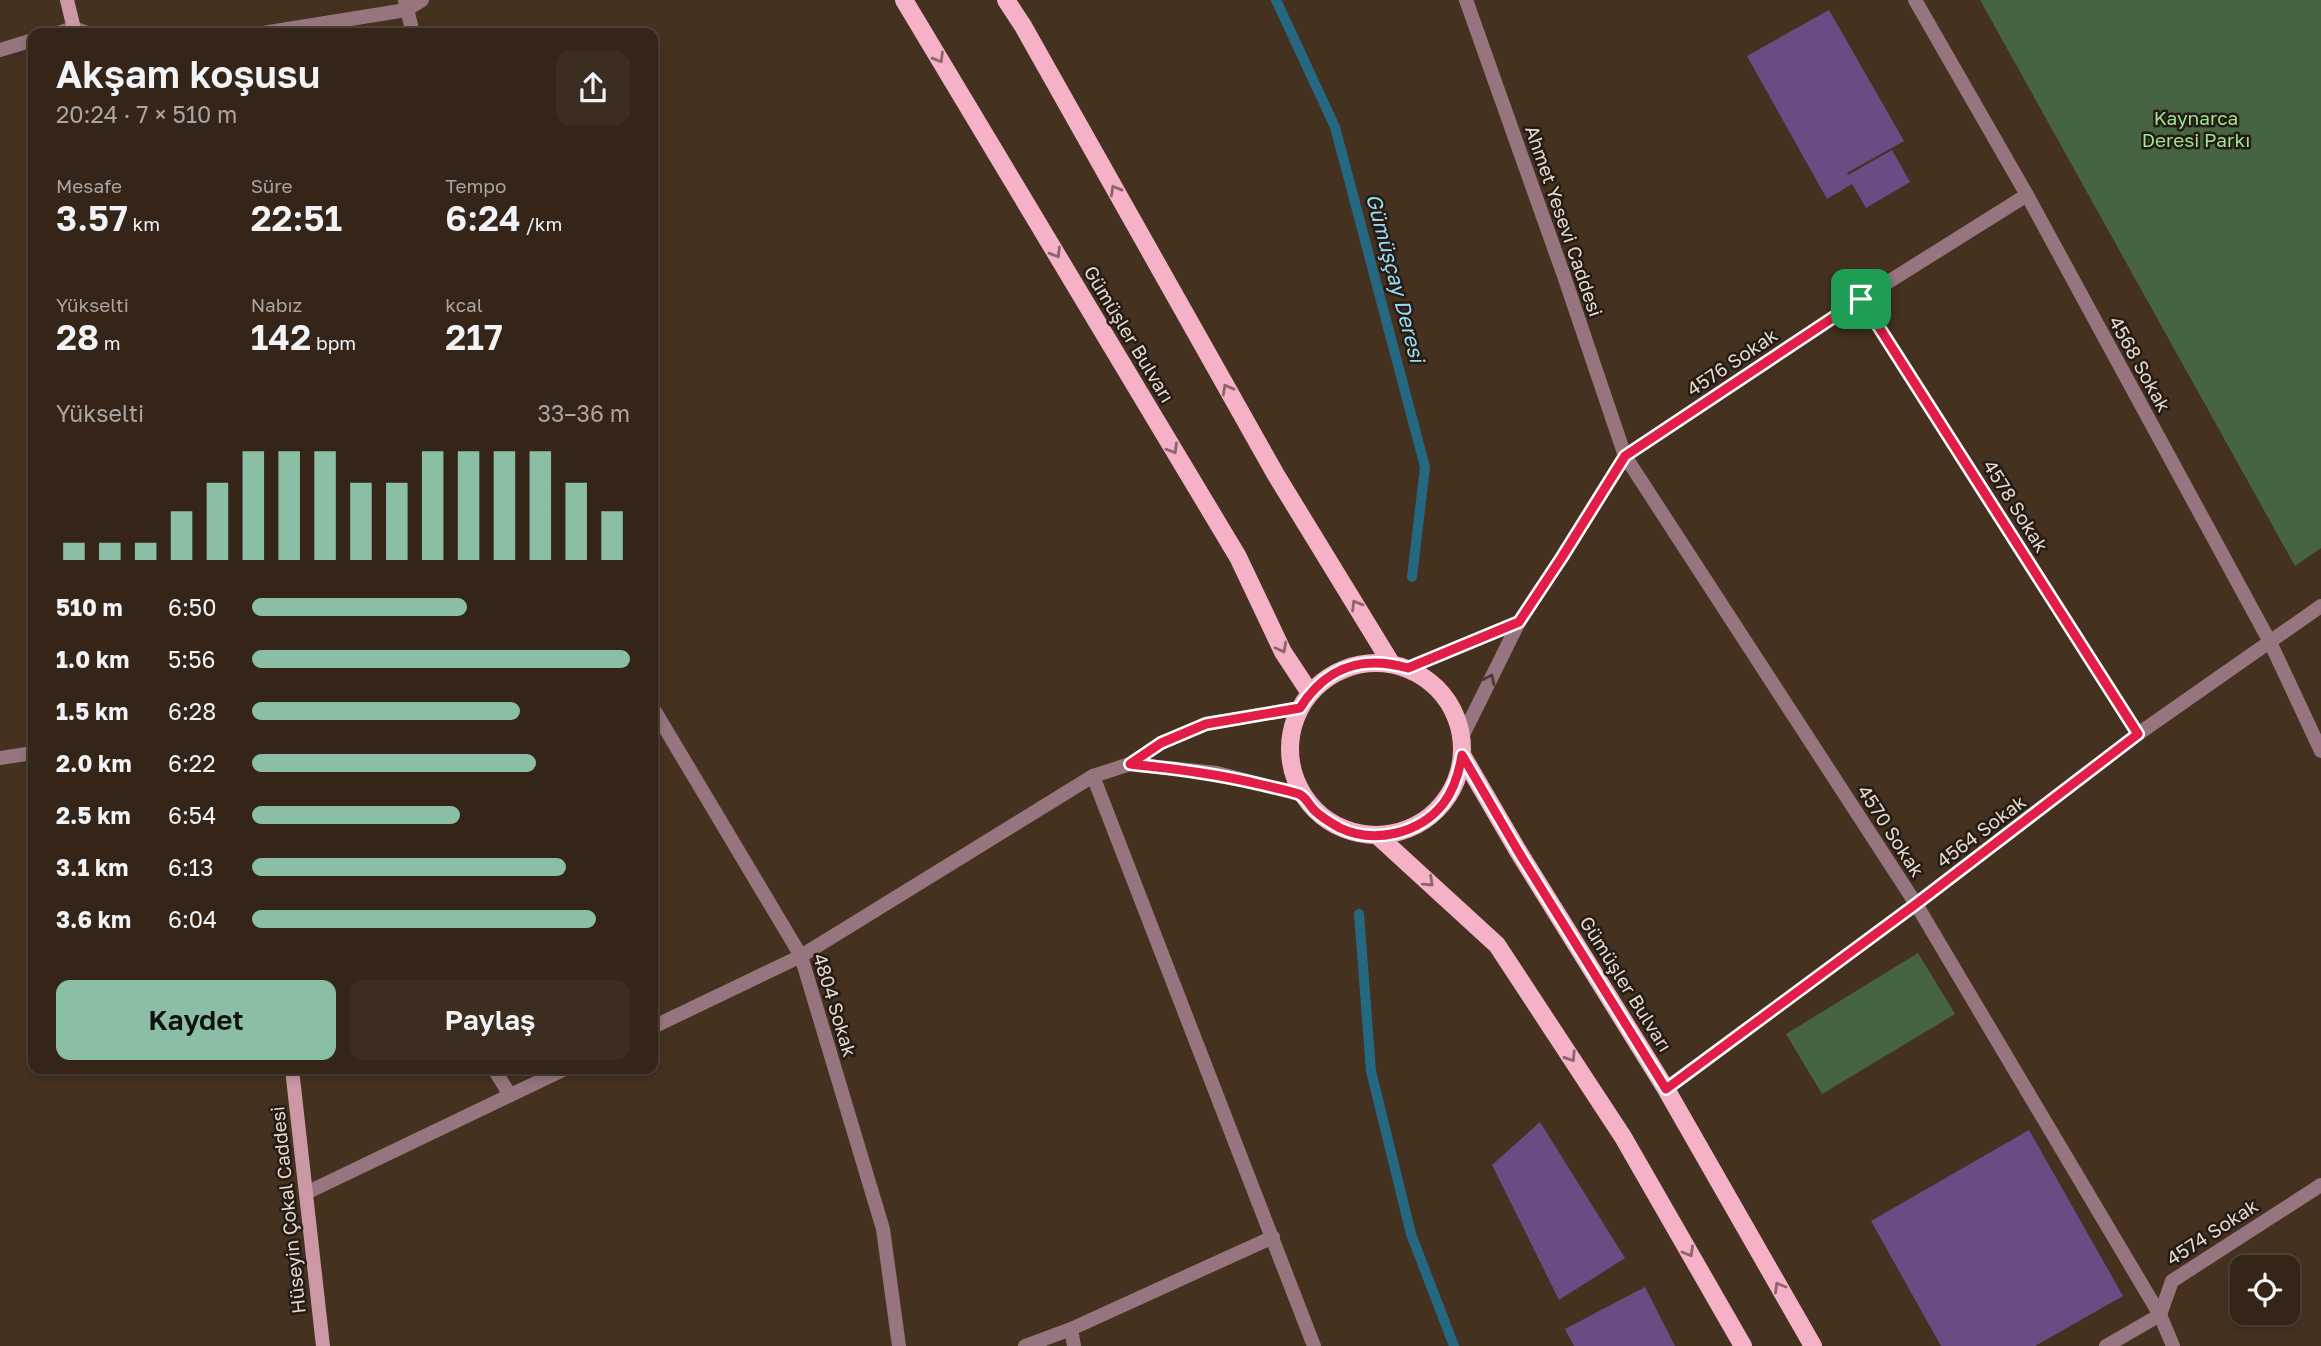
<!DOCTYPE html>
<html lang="tr">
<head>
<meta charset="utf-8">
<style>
  body { margin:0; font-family:"Golos Text",sans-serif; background:#3c2d21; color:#f1f3f6; height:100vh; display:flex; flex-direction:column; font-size:26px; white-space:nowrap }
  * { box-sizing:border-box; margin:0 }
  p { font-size:23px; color:#a9a5a2 }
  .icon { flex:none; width:38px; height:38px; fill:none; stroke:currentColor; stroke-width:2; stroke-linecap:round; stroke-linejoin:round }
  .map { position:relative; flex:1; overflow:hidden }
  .drawer { position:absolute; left:28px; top:28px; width:630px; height:1046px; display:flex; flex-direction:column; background:#342518; border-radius:14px; box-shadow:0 4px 10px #0003,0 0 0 2px #4e4237 }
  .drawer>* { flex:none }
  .buttons { position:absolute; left:2230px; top:1255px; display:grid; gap:14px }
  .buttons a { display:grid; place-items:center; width:70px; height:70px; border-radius:14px; background:#342518; box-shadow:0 4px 10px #0003,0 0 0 2px #4e4237; font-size:35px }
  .pin { position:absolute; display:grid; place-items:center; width:60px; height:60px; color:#fff; margin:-30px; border-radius:14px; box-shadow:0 4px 10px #0006 }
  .round { display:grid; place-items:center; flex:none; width:74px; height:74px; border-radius:14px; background:#3c2d21 }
  .summary { display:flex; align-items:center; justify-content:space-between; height:119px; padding:0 28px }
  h1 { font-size:38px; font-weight:600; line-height:52px }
  .metrics { display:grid; grid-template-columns:repeat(3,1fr); gap:10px; height:119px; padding:7px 28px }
  .metrics div { display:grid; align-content:center }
  .metrics b { font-size:35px; font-weight:600 }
  .metrics small { font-size:19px; font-weight:400 }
  .metrics p { font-size:19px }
  .chart { height:196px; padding:14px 28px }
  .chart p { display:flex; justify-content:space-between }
  .chart svg { width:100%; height:126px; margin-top:7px; stroke:#8abfa5; stroke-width:6 }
  .cta { display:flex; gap:14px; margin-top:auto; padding:14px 28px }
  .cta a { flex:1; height:80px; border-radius:14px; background:#8abfa5; color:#111; font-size:28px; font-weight:600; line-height:80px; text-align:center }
  .cta a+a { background:#3c2d21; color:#f1f3f6 }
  ul { padding:0 28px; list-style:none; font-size:23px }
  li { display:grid; grid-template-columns:112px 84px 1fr; align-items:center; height:52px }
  li i { height:18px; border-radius:9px; background:#8abfa5 }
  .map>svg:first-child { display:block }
  .green { fill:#466342 }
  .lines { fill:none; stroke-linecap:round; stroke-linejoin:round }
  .stream { stroke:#256881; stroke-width:10 }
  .building { fill:#6b4b84 }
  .lane { stroke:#96757e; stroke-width:14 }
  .street { stroke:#96757e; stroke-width:14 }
  .secondary { stroke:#cc98a6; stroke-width:14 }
  .primary { stroke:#f5b2c6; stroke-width:18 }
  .oneway { stroke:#8c666c }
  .oneway2 { stroke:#4c3a38 }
  .route-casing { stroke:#fff; stroke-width:14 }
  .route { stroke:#e11d48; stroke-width:9 }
  .labels { text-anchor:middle; stroke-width:5; stroke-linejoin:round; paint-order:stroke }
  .park-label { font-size:19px; fill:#9fe395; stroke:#241b13 }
  .street-label { font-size:19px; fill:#e5d8ce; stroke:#241b13 }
  .water-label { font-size:21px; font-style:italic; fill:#99daf5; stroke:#241b13 }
</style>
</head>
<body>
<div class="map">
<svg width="2321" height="1346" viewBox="0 0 2321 1346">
  <rect width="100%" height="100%" fill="#453120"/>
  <g class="green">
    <path d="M1980 0H2321V548L2295 566Z"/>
    <path d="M1918 953 1955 1014 1822 1094 1786 1034Z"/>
  </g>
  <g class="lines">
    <g class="stream">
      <path d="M1276 0 1335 127 1425 467 1412 577"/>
      <path d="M1359 914 1371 1071 1411 1234 1454 1346"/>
    </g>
  </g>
  <g class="building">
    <path d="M1829 10 1904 141 1847 173 1848 175 1892 150 1910 182 1866 208 1852 184 1827 199 1747 56Z"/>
    <path d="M1540 1122 1625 1258 1559 1300 1492 1165Z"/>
    <path d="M2029 1130 2123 1296 2035 1346H1941L1871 1221Z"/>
    <path d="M1645 1287 1675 1346H1574L1565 1329Z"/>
  </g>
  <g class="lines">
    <path class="lane" d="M494 1069 510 1095"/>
    <g class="street">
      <path d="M1466 0 1564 276 1625 456 1916 904 2160 1315 2173 1346"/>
      <path d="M1915 0 2027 195 2270 642 2321 751"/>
      <path d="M405 1 413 33"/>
      <path d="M58 33 74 28 87 33"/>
      <path d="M263 33 406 10 422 0"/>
      <path d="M0 50 33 40"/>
      <path d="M1861 299 2138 734"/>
      <path d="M1408 668 1519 622"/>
      <path d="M653 708 801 956 883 1229 899 1346"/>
      <path d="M1462 737 1519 622 1562 557 1625 456 1861 299 2027 195"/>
      <path d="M0 758 33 753"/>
      <path d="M1130 764 1217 773 1302 795"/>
      <path d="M1093 776 1314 1346"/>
      <path d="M653 1027 801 956 1093 776 1130 764 1161 743 1206 724 1300 708"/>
      <path d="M1666 1089 1916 904 2138 734 2321 606"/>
      <path d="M306 1193 565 1069"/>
      <path d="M1071 1329 1074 1346"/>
      <path d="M1025 1346 1071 1329 1273 1237"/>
      <path d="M2106 1346 2160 1315 2172 1281 2321 1185"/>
    </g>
    <g class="secondary">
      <path d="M67 0 75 33"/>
      <path d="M292 1069 323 1346"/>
    </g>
    <g class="primary">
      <path d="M904 0 1238 557 1283 652 1310 693"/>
      <path d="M1006 0 1023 26 1276 475 1391 663"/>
      <circle cx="1376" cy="749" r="86"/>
      <path d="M1462 755 1518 851 1666 1089 1813 1346"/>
      <path d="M1378 836 1497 945 1623 1137 1743 1346"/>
    </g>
  </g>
  <defs><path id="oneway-chevron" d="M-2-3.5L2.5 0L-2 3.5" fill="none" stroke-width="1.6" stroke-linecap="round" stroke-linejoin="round" transform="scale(1.75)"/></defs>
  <g class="oneway">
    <use href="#oneway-chevron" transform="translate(939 58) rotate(59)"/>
    <use href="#oneway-chevron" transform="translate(1115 190) rotate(-119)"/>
    <use href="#oneway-chevron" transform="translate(1056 253) rotate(59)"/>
    <use href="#oneway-chevron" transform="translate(1227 389) rotate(-119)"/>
    <use href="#oneway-chevron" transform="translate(1173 449) rotate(59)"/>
    <use href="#oneway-chevron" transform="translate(1356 605) rotate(-121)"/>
    <use href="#oneway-chevron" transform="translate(1282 648) rotate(62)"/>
    <use href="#oneway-chevron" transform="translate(1429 882) rotate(43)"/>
    <use href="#oneway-chevron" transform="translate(1571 1057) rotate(57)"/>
    <use href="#oneway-chevron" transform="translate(1689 1252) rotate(60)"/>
    <use href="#oneway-chevron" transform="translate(1779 1287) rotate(-120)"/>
  </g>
  <use class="oneway2" href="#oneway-chevron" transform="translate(1490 679) rotate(-64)"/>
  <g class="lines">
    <defs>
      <path id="route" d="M1861 299 2138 734 1916 904 1666 1089 1518 851 1462 755C1459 773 1454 790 1443 804 1419 834 1374 844 1340 828 1331 823 1321 817 1314 810 1309 805 1306 797 1299 794 1288 790 1275 788 1263 785 1218 774 1176 769 1130 764L1161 743 1206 724 1300 708C1326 667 1362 655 1408 668L1519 622 1562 557 1625 456Z"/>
    </defs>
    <use href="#route" class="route-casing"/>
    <use href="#route" class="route"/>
  </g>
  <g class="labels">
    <g class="park-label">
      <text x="2196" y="125">Kaynarca<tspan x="2196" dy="22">Deresi Parkı</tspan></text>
    </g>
    <g class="street-label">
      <text transform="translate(1564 221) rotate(71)" y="7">Ahmet Yesevi Caddesi</text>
      <text transform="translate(1129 334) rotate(59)" y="7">Gümüşler Bulvarı</text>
      <text transform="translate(1732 362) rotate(-34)" y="7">4576 Sokak</text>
      <text transform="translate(2140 364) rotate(61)" y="7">4568 Sokak</text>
      <text transform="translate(2016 506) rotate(58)" y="7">4578 Sokak</text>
      <text transform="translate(1891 831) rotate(57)" y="7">4570 Sokak</text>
      <text transform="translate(1981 831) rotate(-37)" y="7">4564 Sokak</text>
      <text transform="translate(1626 984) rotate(58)" y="7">Gümüşler Bulvarı</text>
      <text transform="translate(835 1005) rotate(73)" y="7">4804 Sokak</text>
      <text transform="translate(288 1210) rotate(-96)" y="7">Hüseyin Çokal Caddesi</text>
      <text transform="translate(2212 1232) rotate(-33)" y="7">4574 Sokak</text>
    </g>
    <g class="water-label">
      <text transform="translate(1395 278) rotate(75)" y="7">Gümüşçay Deresi</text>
    </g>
  </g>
</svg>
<div class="buttons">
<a><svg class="icon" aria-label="locate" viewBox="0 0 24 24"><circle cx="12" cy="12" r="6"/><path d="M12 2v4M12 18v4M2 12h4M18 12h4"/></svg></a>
</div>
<div class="pin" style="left:1861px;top:299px;background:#1e9e55"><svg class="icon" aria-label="arrive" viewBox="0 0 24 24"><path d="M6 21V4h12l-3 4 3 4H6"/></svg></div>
<section class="drawer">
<div class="summary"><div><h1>Akşam koşusu</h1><p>20:24 · 7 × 510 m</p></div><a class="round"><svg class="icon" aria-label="share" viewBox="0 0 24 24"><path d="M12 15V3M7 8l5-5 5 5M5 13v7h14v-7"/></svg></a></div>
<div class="metrics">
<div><p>Mesafe</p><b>3.57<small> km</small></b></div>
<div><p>Süre</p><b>22:51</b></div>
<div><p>Tempo</p><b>6:24<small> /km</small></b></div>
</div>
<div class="metrics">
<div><p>Yükselti</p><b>28<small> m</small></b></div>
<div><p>Nabız</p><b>142<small> bpm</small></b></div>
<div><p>kcal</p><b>217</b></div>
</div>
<div class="chart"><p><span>Yükselti</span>33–36 m</p>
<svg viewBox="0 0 160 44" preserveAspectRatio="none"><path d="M5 44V38M15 44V38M25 44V38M35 44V27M45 44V17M55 44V6M65 44V6M75 44V6M85 44V17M95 44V17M105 44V6M115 44V6M125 44V6M135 44V6M145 44V17M155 44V27"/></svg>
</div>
<ul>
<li><b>510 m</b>6:50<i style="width:57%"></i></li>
<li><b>1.0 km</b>5:56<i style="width:100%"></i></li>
<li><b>1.5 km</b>6:28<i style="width:71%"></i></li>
<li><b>2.0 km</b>6:22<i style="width:75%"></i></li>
<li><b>2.5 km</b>6:54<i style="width:55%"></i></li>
<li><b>3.1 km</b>6:13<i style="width:83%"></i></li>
<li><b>3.6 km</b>6:04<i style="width:91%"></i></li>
</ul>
<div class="cta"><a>Kaydet</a><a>Paylaş</a></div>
</section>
</div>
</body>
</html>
